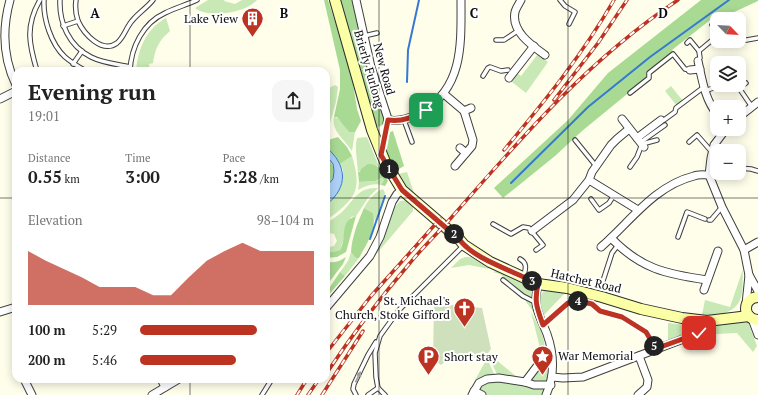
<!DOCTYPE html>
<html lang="en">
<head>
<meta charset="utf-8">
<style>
  body { margin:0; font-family:"PT Serif",serif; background:#f6f6f6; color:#222; height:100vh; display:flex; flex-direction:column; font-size:15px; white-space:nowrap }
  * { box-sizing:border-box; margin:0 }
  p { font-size:13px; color:#767676 }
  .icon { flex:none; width:22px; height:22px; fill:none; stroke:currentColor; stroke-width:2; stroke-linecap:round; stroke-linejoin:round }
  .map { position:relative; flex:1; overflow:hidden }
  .side { position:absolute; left:12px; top:67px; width:318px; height:316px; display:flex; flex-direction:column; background:#fff; border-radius:12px; box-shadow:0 2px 10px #0003 }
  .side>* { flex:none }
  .needle { width:26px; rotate:115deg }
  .tools { position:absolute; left:710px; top:12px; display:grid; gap:8px }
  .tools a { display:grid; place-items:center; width:36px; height:36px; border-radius:8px; background:#fff; box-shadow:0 2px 10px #0003; font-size:20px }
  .pin { position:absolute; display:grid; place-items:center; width:34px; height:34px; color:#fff; margin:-17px; border-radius:8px; box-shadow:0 2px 6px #0006 }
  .km { position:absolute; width:20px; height:20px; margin:-10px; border-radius:50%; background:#222; color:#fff; font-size:11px; line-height:20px; text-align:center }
  .round { display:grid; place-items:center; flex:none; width:42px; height:42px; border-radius:12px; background:#f6f6f6 }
  .overview { display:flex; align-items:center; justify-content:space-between; height:68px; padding:0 16px }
  h1 { font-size:22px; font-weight:700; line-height:30px }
  .stats { display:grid; grid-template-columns:repeat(3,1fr); gap:6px; height:68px; padding:4px 16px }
  .stats div { display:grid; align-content:center }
  .stats b { font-size:17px; font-weight:700 }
  .stats small { font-size:11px; font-weight:400 }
  .stats p { font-size:11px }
  .chart { height:112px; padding:8px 16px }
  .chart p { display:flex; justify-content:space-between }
  .chart svg { width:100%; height:72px; margin-top:4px; fill:#bd3322; opacity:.7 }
  ul { padding:0 16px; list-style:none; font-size:13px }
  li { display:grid; grid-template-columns:64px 48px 1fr; align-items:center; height:30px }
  li i { height:10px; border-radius:5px; background:#bd3322 }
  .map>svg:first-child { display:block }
  .green { fill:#c8e9b5 }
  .forest { fill:#a9da94 }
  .cemetery { fill:#cfe0bd }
  .water { fill:#afd1f7; stroke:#357acf }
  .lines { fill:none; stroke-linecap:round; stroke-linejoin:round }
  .stream { stroke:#357acf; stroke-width:2 }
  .lane-casing { stroke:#3f3f3f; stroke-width:5.5 }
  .street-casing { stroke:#3f3f3f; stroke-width:9 }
  .secondary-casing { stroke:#2e2e2e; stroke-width:12 }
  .lane { stroke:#fff; stroke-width:3.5 }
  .street { stroke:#fff; stroke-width:7 }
  .secondary { stroke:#fbffa6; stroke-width:10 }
  .rail-casing { stroke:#bd3322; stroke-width:3.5 }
  .rail { stroke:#fff; stroke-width:2; stroke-dasharray:6; stroke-linecap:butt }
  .oneway { fill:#9e9e9e }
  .route-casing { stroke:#fff; stroke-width:8 }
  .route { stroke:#bd3322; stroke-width:5 }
  .grid { fill:none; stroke:#0c0c0c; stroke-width:1; stroke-opacity:0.55 }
  .labels { text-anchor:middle; stroke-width:4; stroke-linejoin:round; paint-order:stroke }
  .poi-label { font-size:12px; fill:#0c0c0c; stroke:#fff; text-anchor:end }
  .street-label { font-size:12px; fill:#0c0c0c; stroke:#fff }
  .grid-label { font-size:13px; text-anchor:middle; font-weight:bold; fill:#0c0c0c; stroke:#fff; stroke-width:4; stroke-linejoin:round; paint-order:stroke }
</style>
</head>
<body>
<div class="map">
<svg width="758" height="395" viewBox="0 0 758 395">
  <rect width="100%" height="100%" fill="#fffeeb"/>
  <g class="green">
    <path d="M208 0H225L224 1 235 4 242 0H257C246 13 208 19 195 8Z"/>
    <path d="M166 18 170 31C159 40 155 49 153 63L149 64 150 71H136C138 49 146 29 166 18Z"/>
    <path d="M538 54 548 62 526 93 512 82 513 77 517 73 521 76Z"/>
    <path d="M335 85 338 87 336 102 326 137 327 89Z"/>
    <path d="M671 86 683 101 677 106 665 91Z"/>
    <path d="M334 117C341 118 345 127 349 132H355L352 151C345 140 331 131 334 117Z"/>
    <path d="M367 137 380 169 377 166 358 172 356 152V144L357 138Z"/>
    <path d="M352 156C355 166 359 181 355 191 352 201 335 215 326 220V205L340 188 343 179V170L340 164Z"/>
    <path d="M407 172 415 196 398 177V174Z"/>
    <path d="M383 178 384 180 381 185C373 183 365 186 358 190L359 182 375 181Z"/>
    <path d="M378 188 368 198 356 216 351 217 340 250C335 251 330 253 326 251V246L329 247 334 246 337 241 334 234 330 233 326 235V223C332 220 337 216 342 212 355 199 358 187 378 188Z"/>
    <path d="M383 189 385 193 375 222 373 213 364 208C368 200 375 192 383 189Z"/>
    <path d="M407 200 413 205V211L372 259 393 209 400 201Z"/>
    <path d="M351 252 353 253 356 258H359L345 276 340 272 348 261Z"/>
    <path d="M465 257H473L489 269 469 265 451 268 460 259Z"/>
    <path d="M743 269C742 278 744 292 740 300 734 314 715 317 702 315L705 300 730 307Z"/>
    <path d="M500 270 532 286 535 314 526 302 525 295 500 274 493 272Z"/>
    <path d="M545 290 565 293 544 315C540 307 537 296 545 290Z"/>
    <path d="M531 312C537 324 552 346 540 358L541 352Z"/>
    <path d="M748 322 757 346 753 352 737 333 715 334 709 331 708 325Z"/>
    <path d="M668 323 702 327 668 341Z"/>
    <path d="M486 356 494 374 493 375 481 377 474 382 486 360Z"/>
    <path d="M548 358 547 383 542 395H486L480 392 479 389C486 374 513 382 526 384Z"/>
    <path d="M495 359 517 377 515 379 498 376 493 366Z"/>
  </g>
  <g class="forest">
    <path d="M324 0H328L351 71 357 109 361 121 355 132H349L337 117H334L340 89V70Z"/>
    <path d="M340 0H352L385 122 381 126 377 127 374 125 367 94Z"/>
    <path d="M701 0H758V1L732 13 714 17 672 50 676 54 582 131 555 156 503 198 494 188 568 120 608 73Z"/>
    <path d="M393 131 404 166 397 170 393 169 386 154 390 132Z"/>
    <path d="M338 137 347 147 352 156 340 164 333 154 326 147 328 140Z"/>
    <path d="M326 155C335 165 338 178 326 187Z"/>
    <path d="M368 164C379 164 383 172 388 181L385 186 381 185 384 180 382 178 375 181 359 182 358 172H360L361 169Z"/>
    <path d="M364 208 373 213C377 228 367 244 359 258H356L351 252C352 236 358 222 364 208Z"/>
    <path d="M356 216 346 252 337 257 326 258V251C330 253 336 251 340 250 348 237 338 222 356 216Z"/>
    <path d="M346 257 343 264 330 281V275L326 271V261C334 264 340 261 346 257Z"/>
    <path d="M340 272 345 276 326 298V293Z"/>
  </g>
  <path class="cemetery" d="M434 303 482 308 491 349 486 356 446 361 441 365 433 359Z"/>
  <path class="water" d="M326 147C347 165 349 187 326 205V187L333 179 334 171 333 164 326 155Z"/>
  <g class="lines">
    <g class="stream">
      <path d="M407 82 408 50 419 0"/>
      <path d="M511 183 588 107 650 57 729 0"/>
      <path d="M370 239 385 196"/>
    </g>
    <defs>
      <g id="lane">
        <path d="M44 0C43 19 51 44 65 57 72 63 79 67 86 71"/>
        <path d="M60 0C59 23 69 46 91 57 103 63 117 64 130 67"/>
        <path d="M76 0C75 7 76 15 78 21 84 34 102 54 117 43 123 38 125 31 129 25 135 15 146 9 153 0"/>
        <path d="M560 0 565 6 575 12 569 24"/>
        <path d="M712 25 717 32"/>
        <path d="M63 26 78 21"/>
        <path d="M364 36 377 33"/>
        <path d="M496 40H504L519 30"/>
        <path d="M687 43 690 40 699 51"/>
        <path d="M724 44 758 38"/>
        <path d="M698 61 700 58 699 51 717 36"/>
        <path d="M73 64 82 51"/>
        <path d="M37 71C29 44 25 26 40 0"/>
        <path d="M130 71C131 47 143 23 165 13 175 8 186 5 197 0"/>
        <path d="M483 76 488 68 490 67 501 71 508 70"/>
        <path d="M746 83 739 88 752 107"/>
        <path d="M705 91 721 85"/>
        <path d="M630 93 649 78V73L673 54 685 69 690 70"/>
        <path d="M404 120 412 142"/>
        <path d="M661 120H664L675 112 676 108 704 87"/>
        <path d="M575 140 596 166"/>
        <path d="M641 142 665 125"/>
        <path d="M689 142 697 135 711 151"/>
        <path d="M383 148 387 124"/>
        <path d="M630 167 637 157 642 144 657 140"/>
        <path d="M739 168 751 169 758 171"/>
        <path d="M591 199 599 210 609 203 614 195"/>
        <path d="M709 220H711L722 207"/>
        <path d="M493 224 511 234 523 227 529 228 543 245 536 250"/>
        <path d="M678 237 687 212 705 219"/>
        <path d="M520 259C527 263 526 268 524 275"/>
        <path d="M503 280 523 296 535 302"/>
        <path d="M601 287 612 253 618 245"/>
        <path d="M543 325 568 303 579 301 593 304 600 311 622 317 646 332 653 342 655 349"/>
        <path d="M262 395 272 379"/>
        <path d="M356 395 353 389 354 384 368 355 376 342"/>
        <path d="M368 395 378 388"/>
        <path d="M385 395 378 388 376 377 375 353 380 336 398 311 463 246"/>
      </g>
      <g id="street">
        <path d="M10 0C2 29 3 58 16 85"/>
        <path d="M356 0 371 67 388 119 387 123"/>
        <path d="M521 0C519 4 516 8 515 12 511 31 531 45 545 55"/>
        <path d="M698 61C702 79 705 100 717 114"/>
        <path d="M690 70 700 69"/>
        <path d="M509 78 534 46"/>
        <path d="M444 94 464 111 473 140 472 146 455 166"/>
        <path d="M0 99 16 91"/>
        <path d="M464 111 471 108"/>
        <path d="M739 117 758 102"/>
        <path d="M622 119 644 147"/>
        <path d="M388 120C401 122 411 118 423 111 464 87 461 42 461 0"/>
        <path d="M726 129 714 145 711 158 709 175 722 207 744 250 749 275 746 304"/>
        <path d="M637 138 661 120"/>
        <path d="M460 148 466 153"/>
        <path d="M589 180 638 210"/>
        <path d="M532 231 573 200 589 180 592 172 611 145 617 139 629 129"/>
        <path d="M611 238C641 269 666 274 707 280"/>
        <path d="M601 247C630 222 654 186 694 176 698 174 704 175 709 175"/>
        <path d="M744 250 758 242"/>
        <path d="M749 275 758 291"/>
        <path d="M538 284C537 291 534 301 537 308 539 317 544 326 547 334 554 354 555 375 546 395"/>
        <path d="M704 290 718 251"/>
        <path d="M326 308 370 256 380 237 392 202 397 194 402 190"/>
        <path d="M0 312 16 307"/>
        <path d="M752 319 758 335"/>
        <path d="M552 377 563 378 583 377 699 333"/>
        <path d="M24 379 32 395"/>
        <path d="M161 379 165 387"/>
        <path d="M525 382 550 349"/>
        <path d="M474 391 482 395"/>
        <path d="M152 395 179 379"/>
        <path d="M472 395 479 383 487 379 499 378 525 382 534 385H551"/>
        <path d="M638 395 647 387 648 380 639 356"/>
      </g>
      <g id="secondary">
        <path d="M335 0 372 130 385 162 402 190 459 239 464 245 490 262 538 284 567 288 602 297 641 309 682 318 707 321 749 316"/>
        <path d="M758 297C742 298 742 319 758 320"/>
      </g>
    </defs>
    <use href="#lane" class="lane-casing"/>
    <use href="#street" class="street-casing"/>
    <use href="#secondary" class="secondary-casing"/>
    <use href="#lane" class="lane"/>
    <use href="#street" class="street"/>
    <use href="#secondary" class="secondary"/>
    <defs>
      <g id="rail">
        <path d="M554 100 598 43 627 0"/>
        <path d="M504 150C544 102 583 54 614 0"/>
        <path d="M326 353 371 296 440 219"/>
        <path d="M326 374C352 335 380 298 410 263 423 247 438 233 451 218 520 139 590 58 678 0"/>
        <path d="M297 395 307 379"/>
        <path d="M308 395 319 379"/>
        <path d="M322 395 363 331"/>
      </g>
    </defs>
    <use href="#rail" class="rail-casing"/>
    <use href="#rail" class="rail"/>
  </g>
  <defs><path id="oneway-solid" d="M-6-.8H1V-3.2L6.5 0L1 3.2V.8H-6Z"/></defs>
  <use class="oneway" href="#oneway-solid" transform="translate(358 377) rotate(-65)"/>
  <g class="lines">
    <defs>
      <path id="route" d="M426 110C413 117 403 122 388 120L381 155 391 172 402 190 459 239C474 260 515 271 538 284 534 302 537 308 543 325L568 303 579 301 592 304 600 311 622 317 646 332 652 342 655 349 699 333"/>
    </defs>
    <use href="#route" class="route-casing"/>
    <use href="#route" class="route"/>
  </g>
  <path class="grid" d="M190 0V71M379 0V395M568 0V395M0 198H16M326 198H758M190 379V395"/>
  <defs>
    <symbol id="building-pin" viewBox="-11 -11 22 30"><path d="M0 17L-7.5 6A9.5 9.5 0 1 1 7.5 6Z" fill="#bd3322" stroke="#fff"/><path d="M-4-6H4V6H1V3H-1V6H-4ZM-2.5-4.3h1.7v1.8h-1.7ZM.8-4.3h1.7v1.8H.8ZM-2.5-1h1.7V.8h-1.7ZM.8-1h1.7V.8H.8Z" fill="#fff"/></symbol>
    <symbol id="church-pin" viewBox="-11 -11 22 30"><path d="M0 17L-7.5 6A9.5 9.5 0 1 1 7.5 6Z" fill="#bd3322" stroke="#fff"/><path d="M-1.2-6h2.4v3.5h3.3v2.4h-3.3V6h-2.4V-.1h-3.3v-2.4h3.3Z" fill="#fff"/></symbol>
    <symbol id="sight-pin" viewBox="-11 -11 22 30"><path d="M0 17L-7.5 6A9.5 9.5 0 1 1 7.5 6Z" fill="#bd3322" stroke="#fff"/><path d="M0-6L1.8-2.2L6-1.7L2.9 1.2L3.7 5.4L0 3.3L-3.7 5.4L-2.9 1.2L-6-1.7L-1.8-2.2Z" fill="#fff"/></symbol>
    <symbol id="parking-pin" viewBox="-11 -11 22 30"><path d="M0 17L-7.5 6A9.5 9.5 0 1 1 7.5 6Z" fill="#bd3322" stroke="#fff"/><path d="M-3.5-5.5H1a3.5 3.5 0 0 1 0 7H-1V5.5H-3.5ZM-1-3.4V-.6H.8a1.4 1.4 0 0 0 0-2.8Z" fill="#fff"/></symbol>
  </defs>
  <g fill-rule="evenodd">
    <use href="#building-pin" x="240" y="6" width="25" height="34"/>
    <use href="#church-pin" x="452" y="296" width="25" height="34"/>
    <use href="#sight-pin" x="530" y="344" width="25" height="34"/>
    <use href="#parking-pin" x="416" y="344" width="25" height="34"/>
  </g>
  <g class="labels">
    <g class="poi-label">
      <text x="238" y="23">Lake View</text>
      <text x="450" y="305">St. Michael's<tspan x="450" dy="14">Church, Stoke Gifford</tspan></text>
      <text x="558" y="360" text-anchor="start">War Memorial</text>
      <text x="444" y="361" text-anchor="start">Short stay</text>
    </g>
    <g class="street-label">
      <text transform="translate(369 69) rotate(74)" y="4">Brierly Furlong</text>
      <text transform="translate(384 69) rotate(75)" y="4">New Road</text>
      <text transform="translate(586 281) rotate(13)" y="4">Hatchet Road</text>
    </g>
  </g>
  <g class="grid-label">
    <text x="95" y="18">A</text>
    <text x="284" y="18">B</text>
    <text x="474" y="18">C</text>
    <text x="663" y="18">D</text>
  </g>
</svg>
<div class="tools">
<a><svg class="needle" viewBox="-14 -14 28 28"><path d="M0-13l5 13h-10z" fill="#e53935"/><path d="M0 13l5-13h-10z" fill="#767676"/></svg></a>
<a><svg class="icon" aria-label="layers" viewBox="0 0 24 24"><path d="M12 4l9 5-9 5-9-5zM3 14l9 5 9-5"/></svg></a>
<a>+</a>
<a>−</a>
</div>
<div class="pin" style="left:426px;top:110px;background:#1e9e55"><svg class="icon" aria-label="arrive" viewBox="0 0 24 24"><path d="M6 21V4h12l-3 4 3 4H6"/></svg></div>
<div class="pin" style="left:699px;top:333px;background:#d93025"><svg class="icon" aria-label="check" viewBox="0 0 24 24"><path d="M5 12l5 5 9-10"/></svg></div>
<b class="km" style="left:389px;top:169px">1</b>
<b class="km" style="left:454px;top:234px">2</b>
<b class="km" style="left:532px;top:281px">3</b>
<b class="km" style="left:578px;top:301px">4</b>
<b class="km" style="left:654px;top:346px">5</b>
<section class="side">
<div class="overview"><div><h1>Evening run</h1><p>19:01</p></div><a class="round"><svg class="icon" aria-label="share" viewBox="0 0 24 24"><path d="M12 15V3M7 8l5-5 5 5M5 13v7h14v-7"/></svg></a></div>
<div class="stats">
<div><p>Distance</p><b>0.55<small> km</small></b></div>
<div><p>Time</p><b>3:00</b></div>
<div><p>Pace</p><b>5:28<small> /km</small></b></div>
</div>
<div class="chart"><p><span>Elevation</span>98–104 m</p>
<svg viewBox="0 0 160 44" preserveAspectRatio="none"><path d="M0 44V11L10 17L20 22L30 27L40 33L50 33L60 33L70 38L80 38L90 27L100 17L110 11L120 6L130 11L140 11L150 11L160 11V44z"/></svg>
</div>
<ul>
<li><b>100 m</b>5:29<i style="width:67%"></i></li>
<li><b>200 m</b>5:46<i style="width:55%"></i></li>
</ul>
</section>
</div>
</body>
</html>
